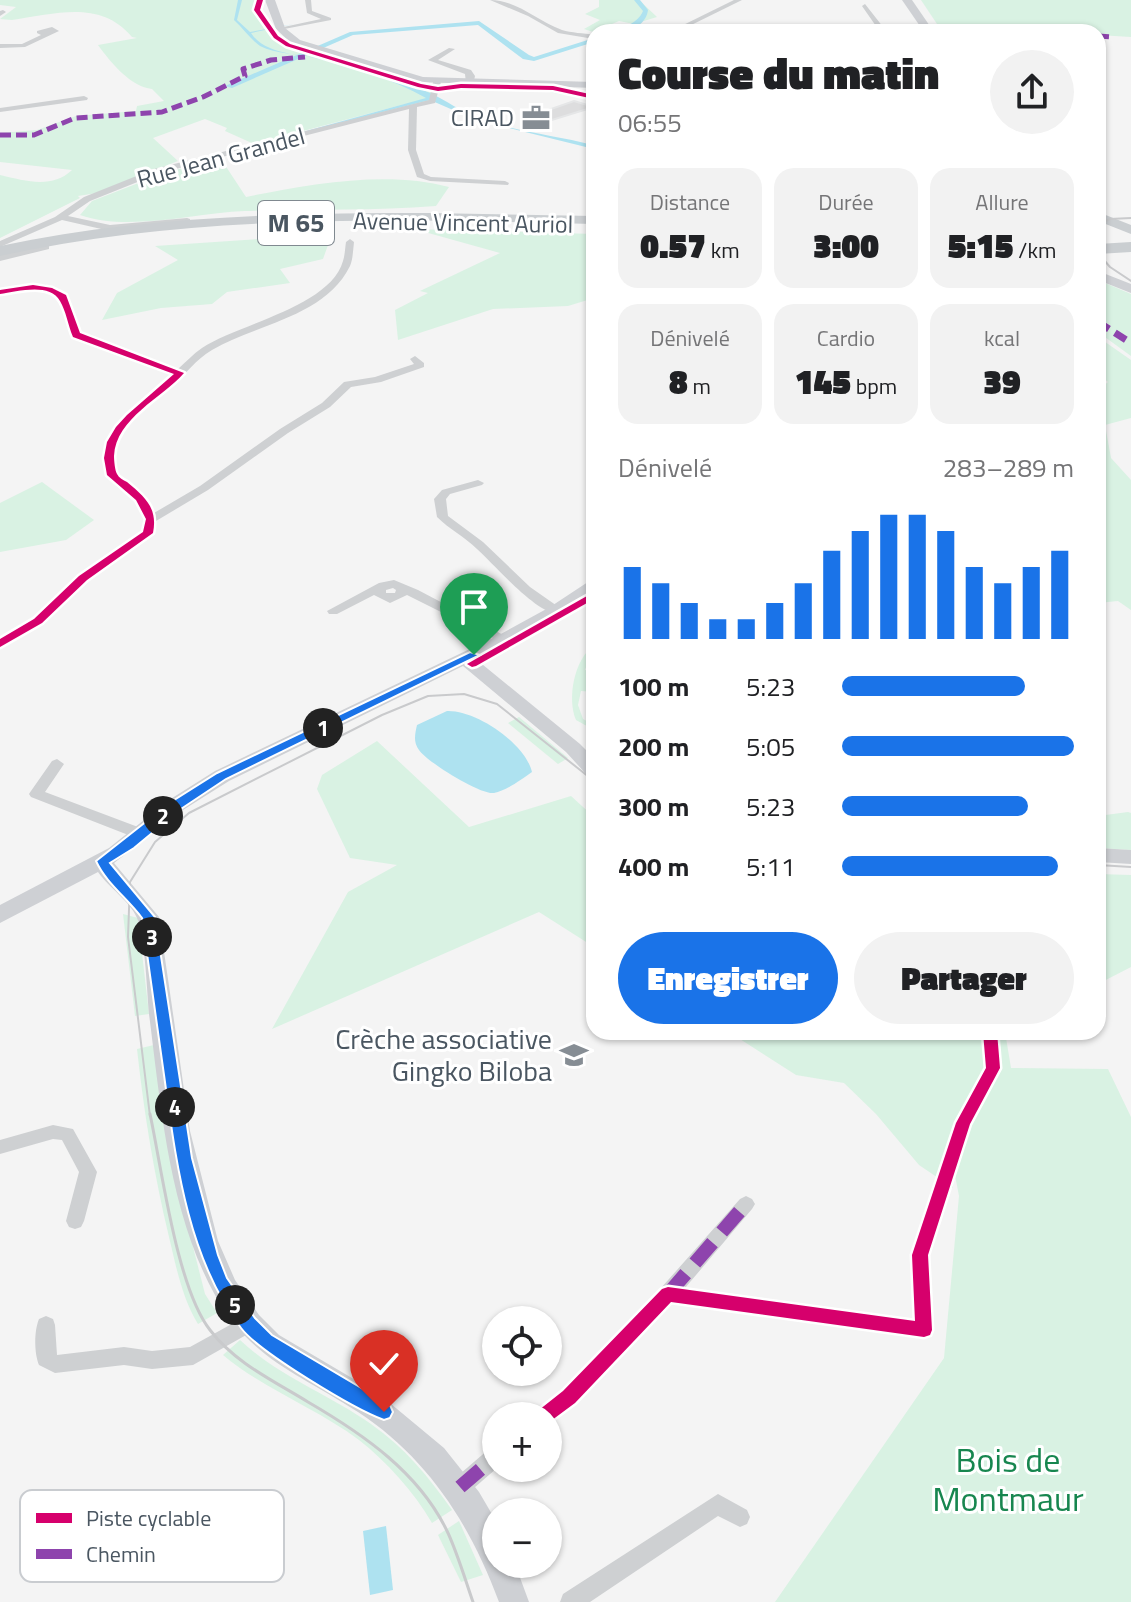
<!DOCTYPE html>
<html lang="fr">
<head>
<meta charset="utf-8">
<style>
  body { margin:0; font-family:"Titillium Web",sans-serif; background:#f2f2f2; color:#202124; height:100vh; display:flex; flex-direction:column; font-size:30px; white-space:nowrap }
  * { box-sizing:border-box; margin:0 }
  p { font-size:26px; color:#757577 }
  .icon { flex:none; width:44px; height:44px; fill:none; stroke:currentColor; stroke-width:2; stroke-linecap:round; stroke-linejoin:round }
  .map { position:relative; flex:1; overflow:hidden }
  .sheet { position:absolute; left:586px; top:24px; width:520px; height:1016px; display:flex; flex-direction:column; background:#fff; border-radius:24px; box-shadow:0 2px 6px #0004 }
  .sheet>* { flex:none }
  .buttons { position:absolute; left:482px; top:1306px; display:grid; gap:16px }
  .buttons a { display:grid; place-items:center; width:80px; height:80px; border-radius:50%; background:#fff; box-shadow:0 2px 6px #0004; font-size:40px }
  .pin { position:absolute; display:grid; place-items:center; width:68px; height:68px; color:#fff; margin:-82px -34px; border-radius:50% 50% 50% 0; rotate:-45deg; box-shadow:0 0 8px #0007 }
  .pin .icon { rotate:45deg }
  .km { position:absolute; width:40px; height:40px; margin:-20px; border-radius:50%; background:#222; color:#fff; font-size:22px; line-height:40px; text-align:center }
  .round { display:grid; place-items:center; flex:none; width:84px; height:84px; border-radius:42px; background:#f2f2f2 }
  .head { display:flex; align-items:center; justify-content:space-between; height:136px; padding:0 32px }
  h1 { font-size:44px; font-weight:800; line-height:60px }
  .stats { display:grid; grid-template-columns:repeat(3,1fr); gap:12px; height:136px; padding:8px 32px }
  .stats div { display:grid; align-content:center; border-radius:20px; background:#f2f2f2; text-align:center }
  .stats b { font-size:34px; font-weight:800 }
  .stats small { font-size:22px; font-weight:400 }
  .stats p { font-size:22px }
  .chart { height:224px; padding:16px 32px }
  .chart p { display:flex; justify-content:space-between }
  .chart svg { width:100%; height:144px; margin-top:8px; stroke:#1a73e8; stroke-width:6 }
  .cta { display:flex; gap:16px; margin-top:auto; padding:16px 32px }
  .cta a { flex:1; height:92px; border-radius:48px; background:#1a73e8; color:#fff; font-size:32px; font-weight:800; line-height:92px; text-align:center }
  .cta a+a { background:#f2f2f2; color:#202124 }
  ul { padding:0 32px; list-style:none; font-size:26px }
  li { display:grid; grid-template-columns:128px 96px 1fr; align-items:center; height:60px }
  li i { height:20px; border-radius:10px; background:#1a73e8 }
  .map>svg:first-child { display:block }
  .green { fill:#d9f2e3 }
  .water { fill:#aee2f0 }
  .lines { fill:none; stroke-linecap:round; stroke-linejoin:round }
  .canal { fill:#aee2f0; fill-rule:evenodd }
  .building { fill:#ddddde; stroke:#e5e6e7; stroke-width:2 }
  .street { fill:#ced0d2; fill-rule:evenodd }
  .secondary { fill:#ced0d4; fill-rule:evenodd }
  .primary { fill:#caced1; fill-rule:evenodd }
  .tram-far1 { stroke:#c9cacc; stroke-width:2 }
  .tram { stroke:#c9cacc; stroke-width:3 }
  .quiet-far2 { stroke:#8e44ad; stroke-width:5; stroke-dasharray:11 5; stroke-linecap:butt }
  .quiet-far1 { stroke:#8e44ad; stroke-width:7; stroke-dasharray:13 7; stroke-linecap:butt }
  .quiet { stroke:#8e44ad; stroke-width:14; stroke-dasharray:27 14; stroke-linecap:butt }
  .cycleway-casing { stroke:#fff; stroke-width:5 }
  .cycleway { fill:#d6006c; fill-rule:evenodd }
  .route { fill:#1a73e8; stroke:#fff; stroke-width:2 }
  .labels { text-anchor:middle; stroke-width:6; stroke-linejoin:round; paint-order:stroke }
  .far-poi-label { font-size:24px; fill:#4a5661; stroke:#fff; text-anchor:end }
  .far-street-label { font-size:24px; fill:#4a5661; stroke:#fff }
  .shield { fill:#fff; stroke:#808990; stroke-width:2 }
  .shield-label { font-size:26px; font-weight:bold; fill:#4a5661 }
  .poi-label { font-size:28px; fill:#4a5661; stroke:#fff; text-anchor:end }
  .near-park-label { font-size:34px; fill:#17864f; stroke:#fff }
  .key { fill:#fff; stroke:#c9ccd0; stroke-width:2 }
  .key-label { font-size:22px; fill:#4a5661 }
</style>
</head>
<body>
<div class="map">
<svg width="1131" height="1602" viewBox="0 0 1131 1602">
  <rect width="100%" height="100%" fill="#f4f4f4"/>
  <g class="green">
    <path d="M0 0H266L257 2 255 12 272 37 291 48 308 53 315 51 352 60 433 90 430 101 405 104 254 144 225 131 227 128 205 119 153 138 178 161 97 193 78 196 80 198 0 238V175C26 181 52 189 72 170L0 162V133L37 130 76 116 136 111 137 106 164 101 152 89C131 87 111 63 98 45L137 38 132 37C101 0 58 13 12 20L0 19 16 7 0 5Z"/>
    <path d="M599 0H639L657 17 634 24 619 21 593 32 584 29 600 20 585 14 599 7Z"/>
    <path d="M921 0H1131V37L1098 35V32L941 30Z"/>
    <path d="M453 84 550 86 572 93 564 95 534 89H449L437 92 439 86Z"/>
    <path d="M221 159 246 197C308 184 388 170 449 187L436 206C372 211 309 209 245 211 195 213 128 232 80 215L92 201 167 172Z"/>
    <path d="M414 229 594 234V298L568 306 493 309 398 340 395 310 428 293 420 291 500 253Z"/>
    <path d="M332 234 323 259 280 269 290 283 227 292 212 304 161 308 102 320 117 293 178 260 155 246Z"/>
    <path d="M1098 280 1131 294V356L1098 332Z"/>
    <path d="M1098 337 1131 360V418L1105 425 1111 458 1131 480V610L1118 601 1098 603V391L1108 382 1098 373Z"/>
    <path d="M42 482 94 520 66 540 0 552V503Z"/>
    <path d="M594 645 585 670 594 671V692L581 691 578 705 583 719 594 725V730L576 720C567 698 574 660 594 645Z"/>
    <path d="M519 717 568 758 558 764 508 723Z"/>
    <path d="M377 741 469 827 571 796 594 817V947L539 912 272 1029 348 892 397 865 350 858 317 789 322 775Z"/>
    <path d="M1128 812 1131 813V850L1098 848V816Z"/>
    <path d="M1098 874 1131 875V967L1098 984Z"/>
    <path d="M123 914 138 918 149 1014 135 1016Z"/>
    <path d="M729 1032H1005L1011 1068 1108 1069 1131 1117V1602H775L944 1358 959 1196 953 1165V1188L919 1165 876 1114 844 1083 796 1075Z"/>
    <path d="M154 1045 191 1239 205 1294 217 1313 198 1324C182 1298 176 1266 169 1237 154 1174 144 1113 137 1049Z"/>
    <path d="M240 1340C278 1376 328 1394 371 1424 404 1447 429 1477 452 1510L432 1523C414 1492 387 1462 359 1440 316 1408 265 1390 223 1355Z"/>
    <path d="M459 1521 483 1575 461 1582 438 1535Z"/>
  </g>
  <g class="water">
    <path d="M238 0H242L237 20 250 32 294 24 251 33C265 56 306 55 330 60 364 67 398 79 430 93 447 101 460 111 479 118 516 132 555 135 593 145L594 149 476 120 430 100 259 144 426 98C393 79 352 67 315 58 298 54 276 54 260 46 250 39 243 28 234 20Z"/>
    <path d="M447 711C476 710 525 743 532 772 522 779 506 791 494 793 480 795 426 761 419 750 413 742 415 734 417 725Z"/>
    <path d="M386 1526 393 1590 370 1595 363 1531Z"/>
  </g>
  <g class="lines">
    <g class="canal">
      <path d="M634 0H640L648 10C646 27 627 32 612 32 623 26 637 25 643 11Z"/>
      <path d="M479 21 529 55 534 57 594 38V42L534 61 523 59 478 25 353 35 232 88 225 86 350 32Z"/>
    </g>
  </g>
  <path class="building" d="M574 101 594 107 539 124 525 118Z"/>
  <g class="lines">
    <g class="street">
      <path d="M305 0H311L312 11 331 18V20L279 30V28L321 19 307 13Z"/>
      <path d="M490 0C517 0 537 21 562 30 571 33 584 33 594 35V39L558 33 528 16Z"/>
      <path d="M734 0H742L677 32H669Z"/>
      <path d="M865 4 887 32 835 31 837 28 878 29 862 6Z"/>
      <path d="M0 11 3 10 6 12 0 16Z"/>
      <path d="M52 27 59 31 25 47 0 48V44H22L41 35 37 33V31Z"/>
      <path d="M449 48 455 49 438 60 471 70 475 76 473 85 466 83 465 74 428 60Z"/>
      <path d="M437 80 441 82 435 103 417 107 416 150 424 174 431 177 505 181 509 183 508 185 430 181 417 177 408 150 409 109 160 173 90 201 68 216 110 225 187 218 190 219V223L110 231 62 220 0 247V241L55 217 84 197 154 169 429 100 433 82Z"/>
      <path d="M84 96 88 98 87 100 0 112V108Z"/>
      <path d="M350 239 354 242C353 250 353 259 350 266 325 317 256 324 212 350 196 359 185 375 171 387 141 413 109 428 117 474L144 496 154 513 200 486 280 429 322 403 344 382 375 377 414 364 410 359 415 356 424 363V367L381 382 351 387 330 407 288 433 208 490 156 521 152 535 87 581 42 624 0 648V639L34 618 79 575 143 531C150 499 123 498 108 477 97 462 107 437 117 425 133 405 155 391 173 374L73 337 59 298C41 286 20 292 0 295V289C18 286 54 277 67 297 74 306 76 322 80 333L178 369C186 362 193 354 202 348 238 324 330 307 343 261 345 255 345 248 346 242Z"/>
      <path d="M46 244 49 245V249L0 261V255Z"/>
      <path d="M478 480 484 483 482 485 450 494 446 499 448 516 483 542 530 587 560 608 562 611 560 614C538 616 494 564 477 549 465 537 449 529 437 517L434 499 442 490Z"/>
      <path d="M394 580 418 590 511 639 505 643 501 642 407 595 390 603 374 595 337 614H329L327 611 379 583ZM393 588 396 590 395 593H386V590Z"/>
      <path d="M57 759 64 764 45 792 146 830 148 834 146 838H136L31 797 29 794 31 791 52 761Z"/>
      <path d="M982 1032H998L1001 1068 971 1124 929 1255 933 1330 931 1336 924 1339 672 1303 576 1404 548 1424V1416H535L538 1409 562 1390 661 1288 740 1199 746 1196 752 1199 755 1204 752 1209 685 1288 914 1320 911 1255 955 1123 985 1068Z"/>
      <path d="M53 1125 73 1129 97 1172 84 1221 81 1227 75 1229 69 1227 66 1221 79 1172 62 1140 53 1139 0 1154V1140Z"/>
      <path d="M248 1315 255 1318 257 1324 255 1330 193 1365 152 1369 124 1365 55 1373 39 1365C34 1353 34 1331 39 1319L46 1316 53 1319 55 1325 57 1355 124 1347 152 1351 190 1347Z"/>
      <path d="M496 1446 497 1468 467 1494 460 1497 453 1494 450 1487 453 1480 489 1449Z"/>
      <path d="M718 1494 747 1510 750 1517 747 1524 740 1527 718 1516 590 1602H560L563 1594Z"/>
    </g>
    <g class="secondary">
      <path d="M265 0H275L285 28 300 40 423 77 594 82V88L418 82 292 44 276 29Z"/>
      <path d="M902 0H912L934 32H924Z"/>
      <path d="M1098 271 1131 284V293L1098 280Z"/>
      <path d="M594 578V591L562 615 477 660 580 744 594 758V777L587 775 566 752 463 666 229 781 183 810 114 863 159 917 190 1131 218 1241 235 1280 259 1315 279 1335 379 1394 444 1448 479 1492 496 1521V1564H515L529 1602H499C470 1524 428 1458 358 1412 300 1374 250 1359 215 1295 169 1212 161 1107 149 1014 147 992 145 935 137 918 130 901 109 888 98 872L0 923V905L109 848 169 800 215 771 499 635 550 607Z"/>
      <path d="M1098 848 1131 850V864L1098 862Z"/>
    </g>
    <g class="primary">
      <path d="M1098 212 1131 225V234L1098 221Z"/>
      <path d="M430 213 594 216V224C397 219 194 213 0 256V246C141 216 286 213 430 213Z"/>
      <path d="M1131 242V252L1098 254V244Z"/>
    </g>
    <g class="tram-far1">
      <path d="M1098 225 1110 219 1131 218"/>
      <path d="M1098 253 1110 267 1131 281"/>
      <path d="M1098 865 1131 867"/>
      <path d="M150 1116 128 937 130 882 155 842 189 813 382 715 428 696 464 694 497 704 594 781"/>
    </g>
    <path class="tram" d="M150 1114C162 1170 177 1288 210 1330 235 1363 274 1381 308 1402 363 1434 420 1473 448 1533 458 1555 465 1579 473 1602"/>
    <g class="quiet-far2">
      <path d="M928 31 964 32"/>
      <path d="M1098 36 1112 37"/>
      <path d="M0 135H34L75 118 162 112 203 97 245 76 243 69 271 60 305 57"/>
    </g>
    <path class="quiet-far1" d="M1098 322 1131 343"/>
    <g class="quiet">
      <path d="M668 1294 746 1204"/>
      <path d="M460 1487 496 1456"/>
    </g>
    <defs>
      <g id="cycleway">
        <path d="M257 0H263L260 10 278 36 290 44 421 84 438 87 461 84 553 86 594 95V99L553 90 461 88 438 91 418 87 286 46 274 38 254 10Z"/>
        <path d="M33 285 52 288 66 295 80 333 184 373C162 398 116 418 114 456 114 461 115 471 117 474 119 478 123 480 127 482 145 497 158 508 153 533L87 580 42 623 0 647V639L34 619 79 576 143 532 146 519 136 500 107 475 104 458 107 442 116 427 127 415 174 374 73 337C68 325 66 311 60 301 50 282 16 292 0 294V290Z"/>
        <path d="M594 592V599L476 666 472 667 467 664Z"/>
        <path d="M983 1032H997L1000 1068 970 1124 928 1255 932 1330 930 1335 924 1337 671 1302 575 1403 548 1423V1416H537L539 1410 563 1391 662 1289 668 1287 915 1321 912 1255 956 1123 986 1068Z"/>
      </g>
    </defs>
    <use href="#cycleway" class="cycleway-casing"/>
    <use href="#cycleway" class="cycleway"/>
  </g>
  <path class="route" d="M470 652 480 655 226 779 181 809 134 848 110 863 155 917 192 1158 218 1255 227 1278 255 1318 272 1335 390 1405 393 1412 390 1418 384 1420C354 1409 259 1352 241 1328 187 1257 176 1161 164 1075 157 1022 149 970 142 918 127 898 106 883 96 861L171 802 217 773Z"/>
  <defs>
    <symbol id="office-bare" viewBox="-9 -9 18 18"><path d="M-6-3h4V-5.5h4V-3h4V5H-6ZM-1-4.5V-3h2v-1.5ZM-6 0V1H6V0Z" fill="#868d94" stroke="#fff" stroke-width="2.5" paint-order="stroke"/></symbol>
    <symbol id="school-bare" viewBox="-9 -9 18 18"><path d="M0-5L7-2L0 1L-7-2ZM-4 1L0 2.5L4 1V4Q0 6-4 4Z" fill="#868d94" stroke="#fff" stroke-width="2.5" paint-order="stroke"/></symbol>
  </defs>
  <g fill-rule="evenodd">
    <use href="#office-bare" x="516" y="98" width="40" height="40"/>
    <use href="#school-bare" x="554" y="1035" width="40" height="40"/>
  </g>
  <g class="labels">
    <g class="far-poi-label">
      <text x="514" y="126">CIRAD</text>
    </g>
    <g class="far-street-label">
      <text transform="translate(221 158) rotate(-15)" y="8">Rue Jean Grandel</text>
      <text transform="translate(463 223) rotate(1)" y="8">Avenue Vincent Auriol</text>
    </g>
    <rect class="shield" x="258" y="201" width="76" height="44" rx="6"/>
    <g class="shield-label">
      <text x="296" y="232">M 65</text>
    </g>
    <g class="poi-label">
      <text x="552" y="1049">Crèche associative<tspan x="552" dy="32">Gingko Biloba</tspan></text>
    </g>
    <g class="near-park-label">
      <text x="1008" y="1472">Bois de<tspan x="1008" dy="39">Montmaur</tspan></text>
    </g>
  </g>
  <rect x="20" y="1490" width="264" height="92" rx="12" class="key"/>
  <rect x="36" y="1513" width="36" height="10" fill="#d6006c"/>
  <rect x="36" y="1549" width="36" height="10" fill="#8e44ad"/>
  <g class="key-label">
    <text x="86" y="1526">Piste cyclable</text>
    <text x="86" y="1562">Chemin</text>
  </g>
</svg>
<div class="buttons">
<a><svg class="icon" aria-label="locate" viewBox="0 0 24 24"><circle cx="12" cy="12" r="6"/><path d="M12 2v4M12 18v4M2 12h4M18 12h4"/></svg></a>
<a>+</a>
<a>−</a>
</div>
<div class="pin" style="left:474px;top:655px;background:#1e9e55"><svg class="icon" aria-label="arrive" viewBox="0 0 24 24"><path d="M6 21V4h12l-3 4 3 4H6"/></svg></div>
<div class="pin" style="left:384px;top:1412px;background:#d93025"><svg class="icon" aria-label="check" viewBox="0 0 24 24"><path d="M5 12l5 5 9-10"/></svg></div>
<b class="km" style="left:323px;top:728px">1</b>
<b class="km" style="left:163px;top:816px">2</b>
<b class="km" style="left:152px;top:937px">3</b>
<b class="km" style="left:175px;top:1107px">4</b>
<b class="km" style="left:235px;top:1305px">5</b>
<section class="sheet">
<div class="head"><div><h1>Course du matin</h1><p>06:55</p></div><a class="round"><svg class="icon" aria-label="share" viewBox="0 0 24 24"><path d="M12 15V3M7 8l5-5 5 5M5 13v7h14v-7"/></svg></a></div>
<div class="stats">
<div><p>Distance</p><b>0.57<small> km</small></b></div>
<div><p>Durée</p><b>3:00</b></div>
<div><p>Allure</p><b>5:15<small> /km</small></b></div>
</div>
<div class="stats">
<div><p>Dénivelé</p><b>8<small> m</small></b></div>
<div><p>Cardio</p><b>145<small> bpm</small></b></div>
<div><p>kcal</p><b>39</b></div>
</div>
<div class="chart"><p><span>Dénivelé</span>283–289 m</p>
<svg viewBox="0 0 160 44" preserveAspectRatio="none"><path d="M5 44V22M15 44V27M25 44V33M35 44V38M45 44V38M55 44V33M65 44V27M75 44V17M85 44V11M95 44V6M105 44V6M115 44V11M125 44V22M135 44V27M145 44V22M155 44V17"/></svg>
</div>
<ul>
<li><b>100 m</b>5:23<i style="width:79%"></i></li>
<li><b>200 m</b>5:05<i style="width:100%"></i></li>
<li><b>300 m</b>5:23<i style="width:80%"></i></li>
<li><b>400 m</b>5:11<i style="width:93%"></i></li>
</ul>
<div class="cta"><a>Enregistrer</a><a>Partager</a></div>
</section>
</div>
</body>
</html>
